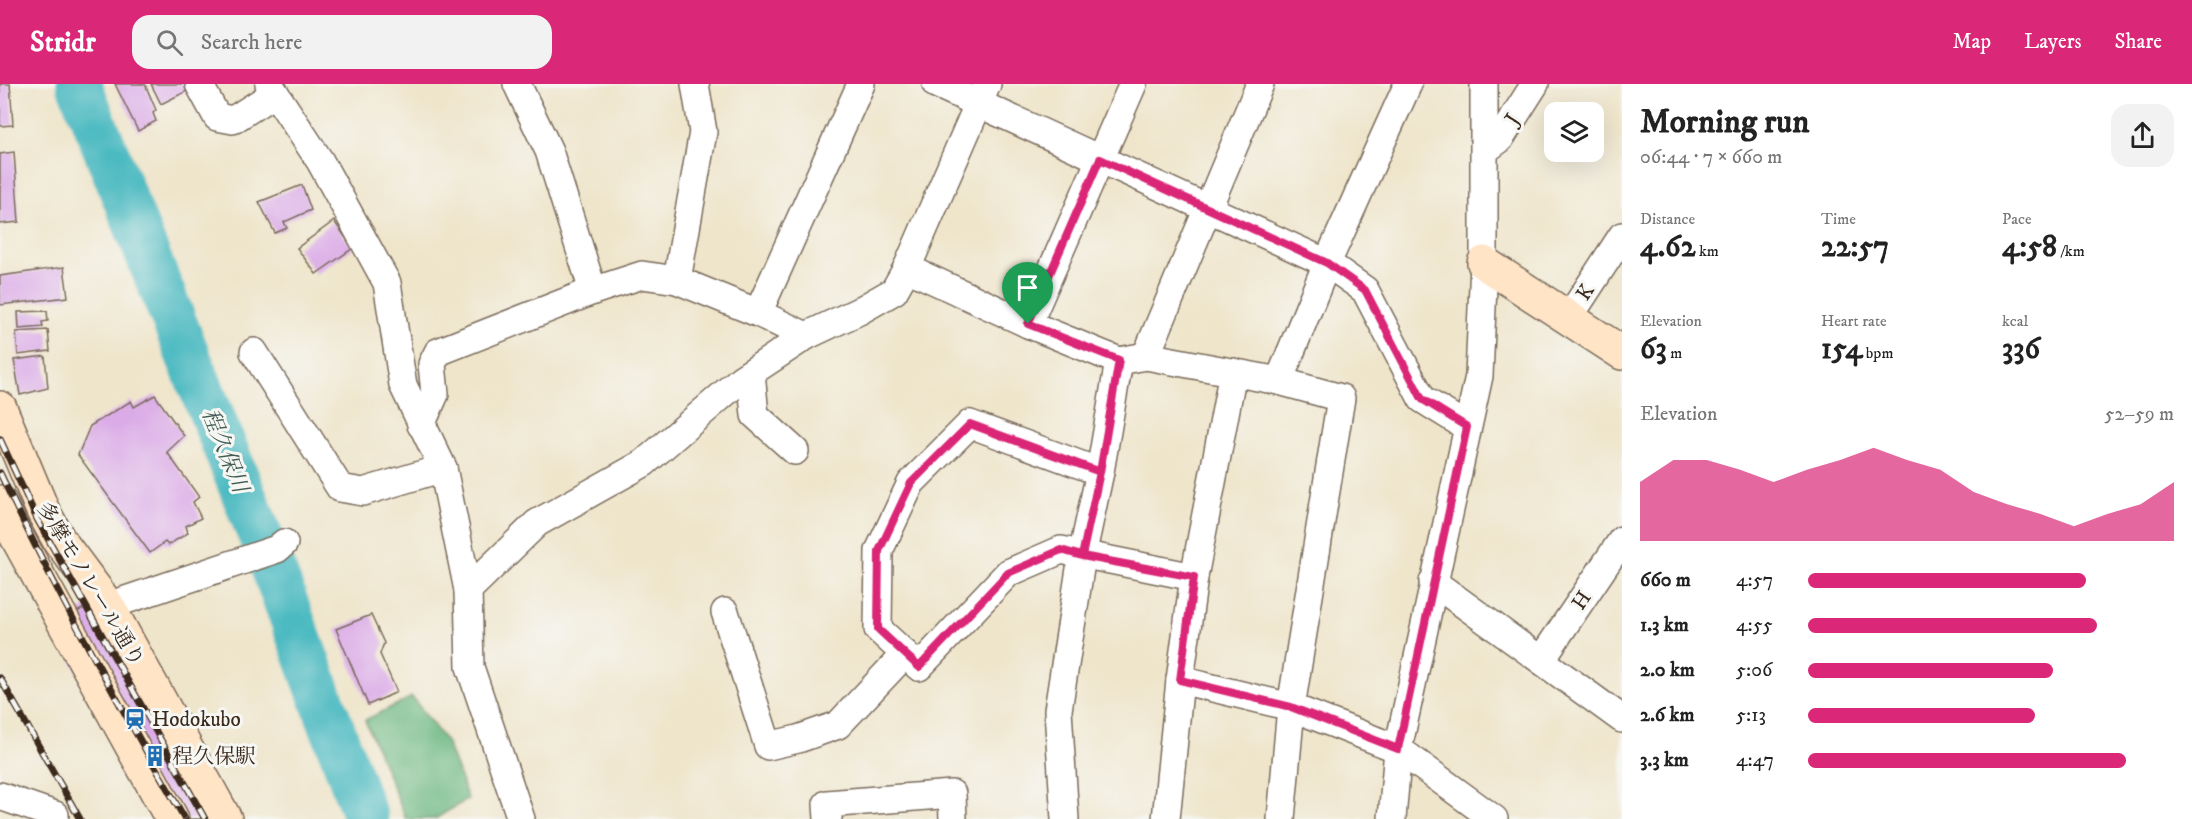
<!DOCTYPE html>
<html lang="en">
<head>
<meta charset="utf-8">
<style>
  body { margin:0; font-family:"IM FELL DW Pica","Noto Serif JP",serif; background:#f2f2f2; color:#222; height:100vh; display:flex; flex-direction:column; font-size:22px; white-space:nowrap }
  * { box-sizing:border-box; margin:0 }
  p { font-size:20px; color:#767676 }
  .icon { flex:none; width:33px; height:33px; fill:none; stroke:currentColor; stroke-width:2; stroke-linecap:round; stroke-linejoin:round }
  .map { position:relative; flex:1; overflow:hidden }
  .details { display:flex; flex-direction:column; background:#fff; width:570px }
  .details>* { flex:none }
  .controls { position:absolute; left:1544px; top:18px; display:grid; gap:12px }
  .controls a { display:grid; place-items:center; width:60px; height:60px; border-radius:12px; background:#fff; box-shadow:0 6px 24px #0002; font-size:30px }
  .pin { position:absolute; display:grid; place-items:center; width:51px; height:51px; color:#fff; margin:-62px -26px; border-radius:50% 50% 50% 0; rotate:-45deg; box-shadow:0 0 6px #0007 }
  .pin .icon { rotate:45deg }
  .round { display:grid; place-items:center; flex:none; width:63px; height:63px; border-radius:18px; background:#f2f2f2 }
  .head { display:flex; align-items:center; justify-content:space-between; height:102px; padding:0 18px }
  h1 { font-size:33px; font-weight:700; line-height:45px }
  .metrics { display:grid; grid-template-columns:repeat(3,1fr); gap:9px; height:102px; padding:6px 18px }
  .metrics div { display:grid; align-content:center }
  .metrics b { font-size:30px; font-weight:700 }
  .metrics small { font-size:16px; font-weight:400 }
  .metrics p { font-size:16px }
  .chart { height:168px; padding:12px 18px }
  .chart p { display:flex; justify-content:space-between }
  .chart svg { width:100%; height:108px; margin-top:6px; fill:#db2777; opacity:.7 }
  ul { padding:0 18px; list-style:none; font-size:20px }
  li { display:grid; grid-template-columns:96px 72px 1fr; align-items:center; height:45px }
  li i { height:15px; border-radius:8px; background:#db2777 }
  header { display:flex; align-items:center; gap:36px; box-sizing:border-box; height:84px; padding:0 30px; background:#db2777; color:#fff }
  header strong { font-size:28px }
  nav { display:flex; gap:33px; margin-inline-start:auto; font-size:21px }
  .search { width:420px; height:54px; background:#f2f2f2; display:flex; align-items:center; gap:15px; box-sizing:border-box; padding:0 21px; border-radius:18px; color:#767676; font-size:22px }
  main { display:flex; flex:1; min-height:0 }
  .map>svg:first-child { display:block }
  .forest { fill:#6db881; stroke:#547150; stroke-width:1.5 }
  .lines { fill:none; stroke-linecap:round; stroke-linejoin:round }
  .river { stroke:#4bbac1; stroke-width:45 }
  .building { fill:#dbabe7 }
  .street-casing { stroke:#7a6b5b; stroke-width:30 }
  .secondary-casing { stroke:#7a6b5b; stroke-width:36 }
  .street { stroke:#fff; stroke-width:27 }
  .secondary { stroke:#ffe4c6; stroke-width:33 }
  .rail-casing { stroke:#3b2a1e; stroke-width:7 }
  .rail { stroke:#f6f6f2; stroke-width:4.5; stroke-dasharray:14; stroke-linecap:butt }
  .route-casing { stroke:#fff; stroke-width:12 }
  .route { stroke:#db2777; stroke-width:8 }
  .labels { text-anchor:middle; stroke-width:6; stroke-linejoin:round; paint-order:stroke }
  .street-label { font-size:21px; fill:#3b2a1e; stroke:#f6f6f2 }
  .poi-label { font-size:21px; fill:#3b2a1e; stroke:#f6f6f2; text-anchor:start }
  .water-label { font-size:22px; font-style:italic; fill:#415c57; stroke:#f6f6f2 }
</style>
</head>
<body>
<header>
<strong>Stridr</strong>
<div class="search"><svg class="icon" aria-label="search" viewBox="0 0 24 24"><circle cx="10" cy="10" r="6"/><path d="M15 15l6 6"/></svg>Search here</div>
<nav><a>Map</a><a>Layers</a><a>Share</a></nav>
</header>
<main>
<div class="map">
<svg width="1622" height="735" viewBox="0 0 1622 735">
  <rect width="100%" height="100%" fill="#f6f6f2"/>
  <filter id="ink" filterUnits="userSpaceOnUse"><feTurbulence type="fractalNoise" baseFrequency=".0167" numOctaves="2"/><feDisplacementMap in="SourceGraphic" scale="12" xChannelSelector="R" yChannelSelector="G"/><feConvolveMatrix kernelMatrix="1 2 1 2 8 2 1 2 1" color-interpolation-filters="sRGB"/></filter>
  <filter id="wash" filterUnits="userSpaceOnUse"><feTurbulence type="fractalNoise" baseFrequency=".008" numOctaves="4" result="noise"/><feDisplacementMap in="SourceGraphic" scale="24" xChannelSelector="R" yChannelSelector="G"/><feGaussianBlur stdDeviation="1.35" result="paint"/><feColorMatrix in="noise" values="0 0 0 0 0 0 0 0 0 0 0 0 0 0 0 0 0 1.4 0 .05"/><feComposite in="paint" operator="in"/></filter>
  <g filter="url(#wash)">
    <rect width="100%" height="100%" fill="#efe5cb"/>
    <path class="forest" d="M412 613 447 659 468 715 435 735H406L365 636Z"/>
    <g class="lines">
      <path class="river" d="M79 0 272 481 366 735"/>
    </g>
    <g id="blocks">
      <g class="building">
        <path d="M0 0H10L13 41 0 42Z"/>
        <path d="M115 0H145L156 26 153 29 156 37 138 47Z"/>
        <path d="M151 0H189L191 5 161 20Z"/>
        <path d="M14 68 19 138 0 140V70Z"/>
        <path d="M302 101 311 126 284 138 287 144 275 149 259 118Z"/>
        <path d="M334 137 353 164 316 190 297 164Z"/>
        <path d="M64 183 68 213 0 221V192Z"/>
        <path d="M47 227 48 237 42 238 43 243 19 245 18 228Z"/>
        <path d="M48 246 50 267 18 271 16 248Z"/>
        <path d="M45 272 48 304 20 311 14 276Z"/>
        <path d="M155 311 184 352 167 368 199 413 193 418 201 434 186 442 188 449 168 461 165 458 150 469 78 371 90 342 131 317 134 323Z"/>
        <path d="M105 513 220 735H159L52 541Z"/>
        <path d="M371 531 384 559 380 570 397 608 368 621 336 545Z"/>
      </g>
    </g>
  </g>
  <g filter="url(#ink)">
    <use href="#blocks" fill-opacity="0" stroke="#7a6b5b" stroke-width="1.5"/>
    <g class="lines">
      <defs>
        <g id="street">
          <path d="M199 0 217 33 233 36 275 9"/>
          <path d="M269 0 320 77 387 199 403 301 443 384 468 506 470 583 521 735"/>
          <path d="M517 0 549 67 593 207"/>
          <path d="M936 0 1327 179 1365 206 1422 315 1467 343"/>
          <path d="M1485 66 1500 55 1535 0"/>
          <path d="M907 184 1028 240 1119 277 1146 272 1279 297 1341 314 1291 623 1281 735"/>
          <path d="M677 196 758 229 806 252 859 227 894 207 907 184 987 0"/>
          <path d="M758 229 861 0"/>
          <path d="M1568 235 1622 152"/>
          <path d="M1028 240 1133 0"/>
          <path d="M254 268 340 404 363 408 443 384"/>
          <path d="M1146 272 1260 0"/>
          <path d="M751 289 755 331 795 367"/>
          <path d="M1279 297 1327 179 1408 0"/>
          <path d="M421 341 435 310 432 280 438 268 593 207 642 191 677 196 703 48 695 0"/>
          <path d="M1100 388 970 340 911 399 879 467 878 545 919 583 1008 489 1061 466 1194 493"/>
          <path d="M1433 498 1622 635"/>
          <path d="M468 506 537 439 644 379 741 295 806 252"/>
          <path d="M108 522 277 465 284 459"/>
          <path d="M725 528 768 662 798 655 838 641 905 570"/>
          <path d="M1541 576 1622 456"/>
          <path d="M1180 596 1291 623 1398 665 1494 735"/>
          <path d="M0 712 55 731"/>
          <path d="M828 735 827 720 952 710 953 735"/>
          <path d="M1065 735 1058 626 1082 472 1100 388 1119 277"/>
          <path d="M1166 735 1180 596 1194 493 1233 288"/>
          <path d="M1392 735 1398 665 1479 292 1484 179V0"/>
        </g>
        <g id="secondary">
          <path d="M1484 179 1622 269"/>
          <path d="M0 324 43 427 59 456 108 522 225 735"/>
          <path d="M0 418 13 446 172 735"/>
        </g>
      </defs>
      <use href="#street" class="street-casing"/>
      <use href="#secondary" class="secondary-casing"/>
      <use href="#street" class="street"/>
      <use href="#secondary" class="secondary"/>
      <defs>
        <g id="rail">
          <path d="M0 355 37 435 205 735"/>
          <path d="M0 389C55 507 120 622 185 735"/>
          <path d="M0 594 80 735"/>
        </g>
      </defs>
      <use href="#rail" class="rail-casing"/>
      <use href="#rail" class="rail"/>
    </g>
  </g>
  <g class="lines" filter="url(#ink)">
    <defs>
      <path id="route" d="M1028 240 1119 276 1100 388 1082 472 1061 466 1008 489 919 583 878 545 879 467 911 399 970 340 1100 388 1082 472 1194 493 1180 596 1291 623 1398 665 1467 343 1422 315 1365 206 1327 179 1100 75 1028 240"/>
    </defs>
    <use href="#route" class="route-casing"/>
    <use href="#route" class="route"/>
  </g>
  <defs>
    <symbol id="station-bare" viewBox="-9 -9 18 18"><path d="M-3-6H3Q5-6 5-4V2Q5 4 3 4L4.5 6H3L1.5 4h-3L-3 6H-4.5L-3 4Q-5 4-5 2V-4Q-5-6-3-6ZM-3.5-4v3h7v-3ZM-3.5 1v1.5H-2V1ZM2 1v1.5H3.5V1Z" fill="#1f6fb2" stroke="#f6f6f2" stroke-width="2.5" paint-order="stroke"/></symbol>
    <symbol id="building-bare" viewBox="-9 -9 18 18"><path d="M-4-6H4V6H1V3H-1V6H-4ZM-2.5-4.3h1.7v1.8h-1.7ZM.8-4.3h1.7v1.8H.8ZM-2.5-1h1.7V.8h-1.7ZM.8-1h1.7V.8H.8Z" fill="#1f6fb2" stroke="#f6f6f2" stroke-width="2.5" paint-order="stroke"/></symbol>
  </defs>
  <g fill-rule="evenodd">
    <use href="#station-bare" x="120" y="620" width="30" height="30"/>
    <use href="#building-bare" x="140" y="657" width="30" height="30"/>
  </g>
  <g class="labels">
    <g class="street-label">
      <text transform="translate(1512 35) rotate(-57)" y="7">J</text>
      <text transform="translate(1585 208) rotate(-57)" y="7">K</text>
      <text transform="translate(91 500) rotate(59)" y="7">多摩モノレール通り</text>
      <text transform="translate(1581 516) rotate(-56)" y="7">H</text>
    </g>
    <g class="poi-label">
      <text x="152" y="642">Hodokubo</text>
      <text x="172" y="679">程久保駅</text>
    </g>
    <g class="water-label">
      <text transform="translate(226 366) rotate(68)" y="8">程久保川</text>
    </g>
  </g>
</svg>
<div class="controls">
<a><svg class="icon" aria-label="layers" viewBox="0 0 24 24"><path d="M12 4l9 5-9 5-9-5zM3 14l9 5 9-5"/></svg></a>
</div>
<div class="pin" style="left:1028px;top:240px;background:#1e9e55"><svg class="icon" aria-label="arrive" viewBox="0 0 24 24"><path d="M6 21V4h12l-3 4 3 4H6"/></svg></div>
</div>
<section class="details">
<div class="head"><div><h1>Morning run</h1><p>06:44 · 7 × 660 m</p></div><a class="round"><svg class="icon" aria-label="share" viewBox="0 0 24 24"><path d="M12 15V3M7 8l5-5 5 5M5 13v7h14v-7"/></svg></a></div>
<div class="metrics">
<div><p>Distance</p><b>4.62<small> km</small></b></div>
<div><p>Time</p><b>22:57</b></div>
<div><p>Pace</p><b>4:58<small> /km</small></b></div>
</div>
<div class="metrics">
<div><p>Elevation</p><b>63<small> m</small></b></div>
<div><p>Heart rate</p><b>154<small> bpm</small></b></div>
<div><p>kcal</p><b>336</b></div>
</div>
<div class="chart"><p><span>Elevation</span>52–59 m</p>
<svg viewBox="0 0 160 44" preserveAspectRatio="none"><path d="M0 44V20L10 11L20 11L30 15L40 20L50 15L60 11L70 6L80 11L90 15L100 24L110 29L120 33L130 38L140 33L150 29L160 20V44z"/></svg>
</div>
<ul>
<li><b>660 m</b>4:57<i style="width:76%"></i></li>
<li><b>1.3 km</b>4:55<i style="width:79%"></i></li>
<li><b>2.0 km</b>5:06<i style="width:67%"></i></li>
<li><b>2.6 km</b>5:13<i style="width:62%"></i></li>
<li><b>3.3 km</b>4:47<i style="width:87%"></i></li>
</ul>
</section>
</main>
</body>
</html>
